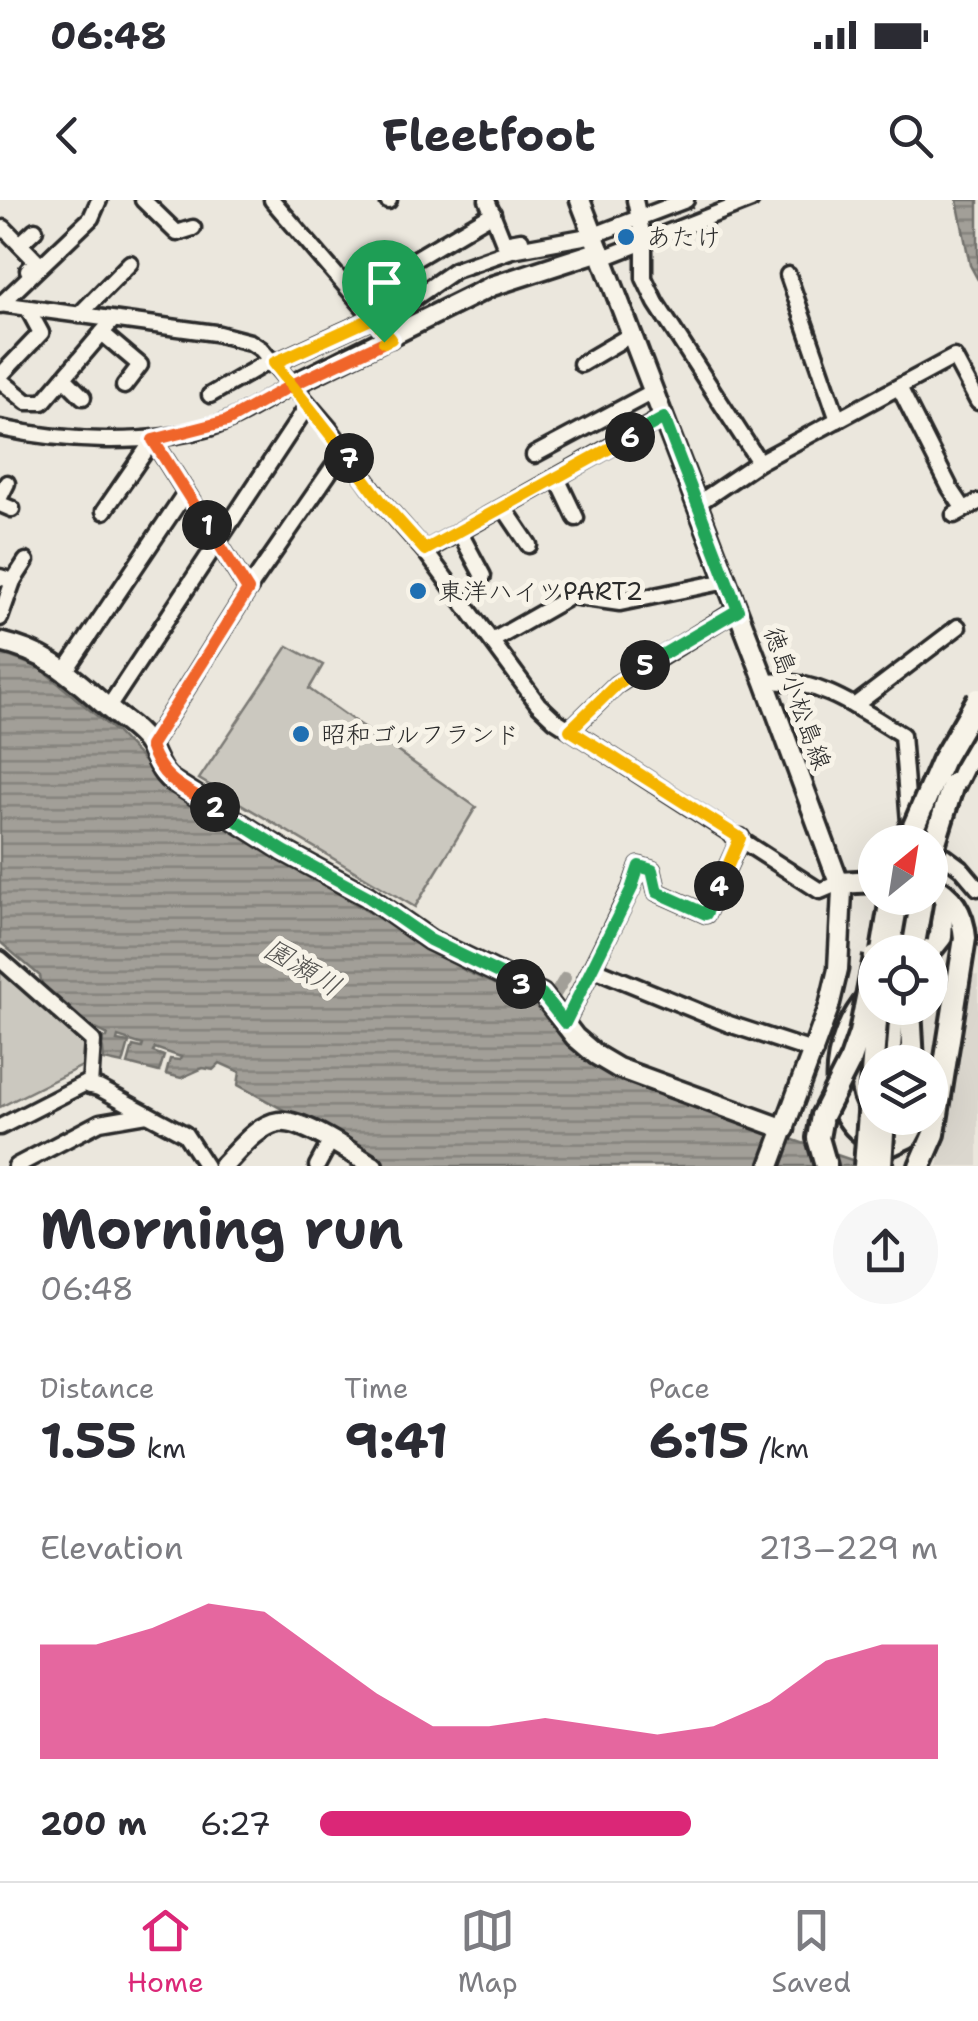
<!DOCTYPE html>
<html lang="en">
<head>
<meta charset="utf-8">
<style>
  body { margin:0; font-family:"Shantell Sans","Klee One",sans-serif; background:#f7f7f7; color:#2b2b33; height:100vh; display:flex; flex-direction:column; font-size:38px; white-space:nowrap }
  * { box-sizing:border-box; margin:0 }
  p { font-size:32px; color:#7c7c81 }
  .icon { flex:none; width:55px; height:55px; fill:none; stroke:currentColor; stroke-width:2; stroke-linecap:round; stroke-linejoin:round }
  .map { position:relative; height:966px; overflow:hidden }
  .details { display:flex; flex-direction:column; background:#fff; flex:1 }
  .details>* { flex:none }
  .needle { width:65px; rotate:30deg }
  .tools { position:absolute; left:858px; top:625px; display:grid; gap:20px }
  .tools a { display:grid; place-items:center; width:90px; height:90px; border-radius:50%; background:#fff; box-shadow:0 10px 40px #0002; font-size:50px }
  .pin { position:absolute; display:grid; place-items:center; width:85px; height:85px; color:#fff; margin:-102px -42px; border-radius:50% 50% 50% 0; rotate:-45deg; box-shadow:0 0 10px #0007 }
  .pin .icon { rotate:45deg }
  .km { position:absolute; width:50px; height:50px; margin:-25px; border-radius:50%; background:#222; color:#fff; font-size:28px; line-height:50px; text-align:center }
  .round { display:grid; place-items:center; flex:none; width:105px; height:105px; border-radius:52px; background:#f7f7f7 }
  .head { display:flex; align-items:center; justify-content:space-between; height:170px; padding:0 40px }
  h1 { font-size:55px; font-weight:700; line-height:75px }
  .metrics { display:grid; grid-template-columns:repeat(3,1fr); gap:15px; height:170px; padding:10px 40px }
  .metrics div { display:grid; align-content:center }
  .metrics b { font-size:50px; font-weight:700 }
  .metrics small { font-size:28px; font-weight:400 }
  .metrics p { font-size:28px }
  .chart { height:280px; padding:20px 40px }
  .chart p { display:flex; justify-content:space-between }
  .chart svg { width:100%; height:180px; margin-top:10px; fill:#db2777; opacity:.7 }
  ul { padding:0 40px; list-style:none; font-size:32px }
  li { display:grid; grid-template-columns:160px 120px 1fr; align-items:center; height:75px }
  li i { height:25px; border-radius:12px; background:#db2777 }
  .status { display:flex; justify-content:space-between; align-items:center; height:70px; padding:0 50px; background:#fff; direction:ltr }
  .status svg { height:28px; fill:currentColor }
  header { display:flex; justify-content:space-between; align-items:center; height:130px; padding:0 40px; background:#fff; font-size:45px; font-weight:700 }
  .menu { display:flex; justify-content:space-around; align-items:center; height:140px; border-top:2px solid #e1e1e2; background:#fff; font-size:28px; color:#7c7c81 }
  .menu a { display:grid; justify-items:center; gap:5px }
  .menu .current { color:#db2777 }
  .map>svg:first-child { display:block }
  .built { fill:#dbd7ce }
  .pitch { fill:#cbc8bf; stroke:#7b7a75; stroke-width:2.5 }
  .water { fill:url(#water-rules); stroke:#72716c; stroke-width:2.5 }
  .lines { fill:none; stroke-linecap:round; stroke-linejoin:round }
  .canal { stroke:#a29f98; stroke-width:12 }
  .street-casing { stroke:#2b2b2b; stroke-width:21 }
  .secondary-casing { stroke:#2b2b2b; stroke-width:25 }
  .primary-casing { stroke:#2b2b2b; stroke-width:28 }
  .street { stroke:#f7f3e8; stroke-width:14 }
  .secondary { stroke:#f7f3e8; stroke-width:18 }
  .primary { stroke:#f7f3e8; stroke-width:20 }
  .primary-bridge-casing { stroke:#2b2b2b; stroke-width:28; stroke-linecap:butt }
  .primary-bridge { stroke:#f7f3e8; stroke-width:20 }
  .split-1-casing { stroke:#fff; stroke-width:20 }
  .split-2-casing { stroke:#fff; stroke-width:20 }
  .split-3-casing { stroke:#fff; stroke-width:20 }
  .split-4-casing { stroke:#fff; stroke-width:20 }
  .split-5-casing { stroke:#fff; stroke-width:20 }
  .split-6-casing { stroke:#fff; stroke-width:20 }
  .split-7-casing { stroke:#fff; stroke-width:20 }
  .split-8-casing { stroke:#fff; stroke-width:20 }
  .split-1 { stroke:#f0652b; stroke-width:12 }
  .split-2 { stroke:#f0652b; stroke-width:12 }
  .split-3 { stroke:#22a559; stroke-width:12 }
  .split-4 { stroke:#22a559; stroke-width:12 }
  .split-5 { stroke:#f5b400; stroke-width:12 }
  .split-6 { stroke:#22a559; stroke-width:12 }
  .split-7 { stroke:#f5b400; stroke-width:12 }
  .split-8 { stroke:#f5b400; stroke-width:12 }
  .poi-dot { fill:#1f6fb2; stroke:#f7f3e8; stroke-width:4 }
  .labels { text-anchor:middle; stroke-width:10; stroke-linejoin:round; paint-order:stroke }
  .poi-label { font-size:25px; fill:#2b2b2b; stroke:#f7f3e8; text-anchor:start }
  .street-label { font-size:25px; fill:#2b2b2b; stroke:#f7f3e8 }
  .water-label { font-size:28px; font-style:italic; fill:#555451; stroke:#f7f3e8 }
</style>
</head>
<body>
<div class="status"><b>06:48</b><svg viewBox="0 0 49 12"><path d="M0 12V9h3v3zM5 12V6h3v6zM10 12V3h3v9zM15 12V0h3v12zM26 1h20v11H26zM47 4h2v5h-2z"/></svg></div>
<header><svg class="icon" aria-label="back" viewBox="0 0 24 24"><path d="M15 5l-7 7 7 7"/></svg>Fleetfoot<svg class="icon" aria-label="search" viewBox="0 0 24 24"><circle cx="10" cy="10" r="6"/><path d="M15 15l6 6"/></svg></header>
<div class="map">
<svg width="978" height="966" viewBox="0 0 978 966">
  <defs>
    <pattern id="water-rules" width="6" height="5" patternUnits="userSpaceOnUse" patternTransform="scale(2.5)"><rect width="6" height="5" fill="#a29f98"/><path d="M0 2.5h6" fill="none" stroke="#84827c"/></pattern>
  </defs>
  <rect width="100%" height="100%" fill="#ebe7dd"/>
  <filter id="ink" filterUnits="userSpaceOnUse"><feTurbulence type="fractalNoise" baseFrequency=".01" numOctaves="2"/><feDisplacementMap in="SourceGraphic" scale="20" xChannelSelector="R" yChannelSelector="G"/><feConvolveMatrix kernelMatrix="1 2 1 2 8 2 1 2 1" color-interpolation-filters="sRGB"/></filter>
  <g filter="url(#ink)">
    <path class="built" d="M978 775V966H938L972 776Z"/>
    <g class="pitch">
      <path d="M288 446 323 465 309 489 476 607 415 707 199 579Z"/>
      <path d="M0 764 82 838 86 864 0 907Z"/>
    </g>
    <g class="water">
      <path d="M957 0H978V80L970 65Z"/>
      <path d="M0 453 40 468 116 532 176 595 467 772 539 804 606 871 680 901 869 966H387L238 885 240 872 220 863 213 870 203 868 181 878 166 874 170 859 180 860 181 857 155 848 153 852 164 856 159 872 128 864 133 846 142 848 143 845 118 837 117 841 129 843 123 864 104 860 103 849 98 838H107L108 835 90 826 43 788 40 776 0 742Z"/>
    </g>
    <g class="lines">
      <path class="canal" d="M546 810 565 778"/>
      <defs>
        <g id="street">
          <path d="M143 0 177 33 193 28"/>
          <path d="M272 0 391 139"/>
          <path d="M487 0 504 43 521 40"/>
          <path d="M635 0 644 42V78L656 103 759 262"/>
          <path d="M388 1 389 0"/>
          <path d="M4 28 37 62 28 70"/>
          <path d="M20 44 35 30"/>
          <path d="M603 58 751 0"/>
          <path d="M371 64 394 106"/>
          <path d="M788 75 838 220"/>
          <path d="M382 84 417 58 493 13"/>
          <path d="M0 104 215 133 250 142 261 149 329 228 381 301 425 351 538 504 555 520 820 691 839 683"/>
          <path d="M0 105 91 18 99 0"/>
          <path d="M79 115 130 63"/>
          <path d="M102 133 140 165 124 186"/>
          <path d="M581 164 632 134"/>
          <path d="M0 176 41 133 28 109"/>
          <path d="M64 178 83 197"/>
          <path d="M0 180 27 202H43L113 120"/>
          <path d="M899 187 950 288 964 309"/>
          <path d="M210 195 264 164 274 163 410 101 455 70 512 50 594 35 686 0"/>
          <path d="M0 228C66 242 144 246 209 228 238 219 266 200 292 185"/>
          <path d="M534 255 654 191"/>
          <path d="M557 278 576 318"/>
          <path d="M0 297 7 283"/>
          <path d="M0 304 12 309"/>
          <path d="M697 304 759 262 954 157 978 202"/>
          <path d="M504 308 529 345"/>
          <path d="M104 311 153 240 248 390"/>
          <path d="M954 315 978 302"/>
          <path d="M460 333 483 376"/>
          <path d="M425 351 664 217"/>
          <path d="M0 377 13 381 0 418"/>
          <path d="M13 381 26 361"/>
          <path d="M492 441 571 396 620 403 727 381"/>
          <path d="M66 470 185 293"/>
          <path d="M765 482C817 477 860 509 902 535L909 622 905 630 926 642"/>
          <path d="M854 506 958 427"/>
          <path d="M108 508 308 205"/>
          <path d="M570 530 616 485 738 409"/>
          <path d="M150 546 248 390 344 251"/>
          <path d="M930 645 961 668 978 688"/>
          <path d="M0 759 93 841 90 886"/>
          <path d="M592 768 729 824 815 852"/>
          <path d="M565 823 631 689 639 666 652 670 657 692 706 714 741 637"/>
          <path d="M0 927 84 884 99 888 185 934 206 966"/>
          <path d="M16 966 100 922 147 914"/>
          <path d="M317 966 330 942"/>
        </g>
        <g id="secondary">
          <path d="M580 0 765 482 842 691 838 769 829 807 770 966"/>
          <path d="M292 185 492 86 600 51"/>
          <path d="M0 442C49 453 70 475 107 507 120 519 138 529 148 544 156 556 157 567 168 578L284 651 367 696 430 740 542 794 575 837 596 855 618 868 785 929"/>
          <path d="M223 966C238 951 257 925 279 922 302 918 353 954 373 966"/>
        </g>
        <g id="primary">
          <path d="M948 597 978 536"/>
          <path d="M839 683 875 681"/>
          <path d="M918 698 931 703 942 717 941 737 929 752"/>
          <path d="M882 752 891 698"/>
          <path d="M899 752 912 698"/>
          <path d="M870 796C829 839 818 931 890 945L907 937 917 918"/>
          <path d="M910 808 913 862"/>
          <path d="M889 862 893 808"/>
          <path d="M822 916 818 938 826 966"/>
          <path d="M920 966 934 934 965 738C963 713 953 696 930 685"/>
        </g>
      </defs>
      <use href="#street" class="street-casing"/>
      <use href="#secondary" class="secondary-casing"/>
      <use href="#primary" class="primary-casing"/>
      <use href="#street" class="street"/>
      <use href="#secondary" class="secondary"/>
      <use href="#primary" class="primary"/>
      <defs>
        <g id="primary-bridge">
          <path d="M907 642 942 561 978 499"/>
          <path d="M930 658 953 584"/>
          <path d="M915 738 922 698"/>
          <path d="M822 916 851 859 860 833 875 757"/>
          <path d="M865 966 877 808"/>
          <path d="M881 966 884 918"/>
        </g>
      </defs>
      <use href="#primary-bridge" class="primary-bridge-casing"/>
      <use href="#primary-bridge" class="primary-bridge"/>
    </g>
  </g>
  <g class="lines" filter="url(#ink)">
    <defs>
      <path id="split-1" d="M207 325 153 240 227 221 292 185 384 142"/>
      <path id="split-2" d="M207 325 248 390 150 546C163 583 183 587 215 607"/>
      <path id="split-3" d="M215 607 284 651 367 696 430 740 521 784"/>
      <path id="split-4" d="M521 784 542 794 565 823 631 690 639 666 652 670 657 692 706 714 719 686"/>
      <path id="split-5" d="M645 465 616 485 570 530 740 638 719 686"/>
      <path id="split-6" d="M630 237 664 218 738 410 645 465"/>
      <path id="split-7" d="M349 258 381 301 425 350 630 237"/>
      <path id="split-8" d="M349 258 274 163 373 118 391 139 384 142"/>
    </defs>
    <use href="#split-1" class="split-1-casing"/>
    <use href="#split-2" class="split-2-casing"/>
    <use href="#split-3" class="split-3-casing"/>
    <use href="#split-4" class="split-4-casing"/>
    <use href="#split-5" class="split-5-casing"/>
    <use href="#split-6" class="split-6-casing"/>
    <use href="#split-7" class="split-7-casing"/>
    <use href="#split-8" class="split-8-casing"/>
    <use href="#split-1" class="split-1"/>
    <use href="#split-2" class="split-2"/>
    <use href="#split-3" class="split-3"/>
    <use href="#split-4" class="split-4"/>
    <use href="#split-5" class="split-5"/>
    <use href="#split-6" class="split-6"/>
    <use href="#split-7" class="split-7"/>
    <use href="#split-8" class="split-8"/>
  </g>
  <g class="poi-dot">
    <circle cx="626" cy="37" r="10"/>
    <circle cx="418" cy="391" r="10"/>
    <circle cx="301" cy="534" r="10"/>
  </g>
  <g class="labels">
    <g class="poi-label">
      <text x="646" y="46">あたけ</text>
      <text x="438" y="400">東洋ハイツPART2</text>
      <text x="321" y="543">昭和ゴルフランド</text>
    </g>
    <g class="street-label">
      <text transform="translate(798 498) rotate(70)" y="9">徳島小松島線</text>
    </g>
    <g class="water-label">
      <text transform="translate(303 767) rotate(31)" y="10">園瀬川</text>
    </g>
  </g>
</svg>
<div class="tools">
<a><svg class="needle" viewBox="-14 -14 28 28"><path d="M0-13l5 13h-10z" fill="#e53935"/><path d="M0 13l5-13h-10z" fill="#7c7c81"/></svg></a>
<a><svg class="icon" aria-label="locate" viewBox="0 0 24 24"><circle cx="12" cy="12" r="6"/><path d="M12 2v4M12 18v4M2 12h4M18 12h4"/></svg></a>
<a><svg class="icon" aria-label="layers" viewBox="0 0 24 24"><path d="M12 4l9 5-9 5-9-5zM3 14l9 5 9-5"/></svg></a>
</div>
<div class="pin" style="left:384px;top:142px;background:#1e9e55"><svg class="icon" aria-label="arrive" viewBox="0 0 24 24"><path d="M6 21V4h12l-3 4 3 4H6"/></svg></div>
<b class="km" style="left:207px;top:325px">1</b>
<b class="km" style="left:215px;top:607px">2</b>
<b class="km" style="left:521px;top:784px">3</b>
<b class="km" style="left:719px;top:686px">4</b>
<b class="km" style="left:645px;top:465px">5</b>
<b class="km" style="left:630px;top:237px">6</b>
<b class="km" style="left:349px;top:258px">7</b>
</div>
<section class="details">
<div class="head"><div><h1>Morning run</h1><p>06:48</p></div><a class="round"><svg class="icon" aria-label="share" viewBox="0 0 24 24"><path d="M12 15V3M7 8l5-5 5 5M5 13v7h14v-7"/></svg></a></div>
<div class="metrics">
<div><p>Distance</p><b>1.55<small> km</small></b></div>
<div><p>Time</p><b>9:41</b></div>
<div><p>Pace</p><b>6:15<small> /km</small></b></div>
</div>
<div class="chart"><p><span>Elevation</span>213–229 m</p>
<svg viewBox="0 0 160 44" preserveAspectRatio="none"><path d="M0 44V16L10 16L20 12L30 6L40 8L50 18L60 28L70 36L80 36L90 34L100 36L110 38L120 36L130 30L140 20L150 16L160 16V44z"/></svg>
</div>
<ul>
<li><b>200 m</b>6:27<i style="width:60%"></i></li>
</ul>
</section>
<nav class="menu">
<a class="current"><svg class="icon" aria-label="home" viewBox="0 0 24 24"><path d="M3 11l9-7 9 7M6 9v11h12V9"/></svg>Home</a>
<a><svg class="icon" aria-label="map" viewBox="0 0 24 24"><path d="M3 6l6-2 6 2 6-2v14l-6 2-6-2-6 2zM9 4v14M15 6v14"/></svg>Map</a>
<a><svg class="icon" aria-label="saved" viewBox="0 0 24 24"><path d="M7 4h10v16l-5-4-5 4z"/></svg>Saved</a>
</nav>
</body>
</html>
